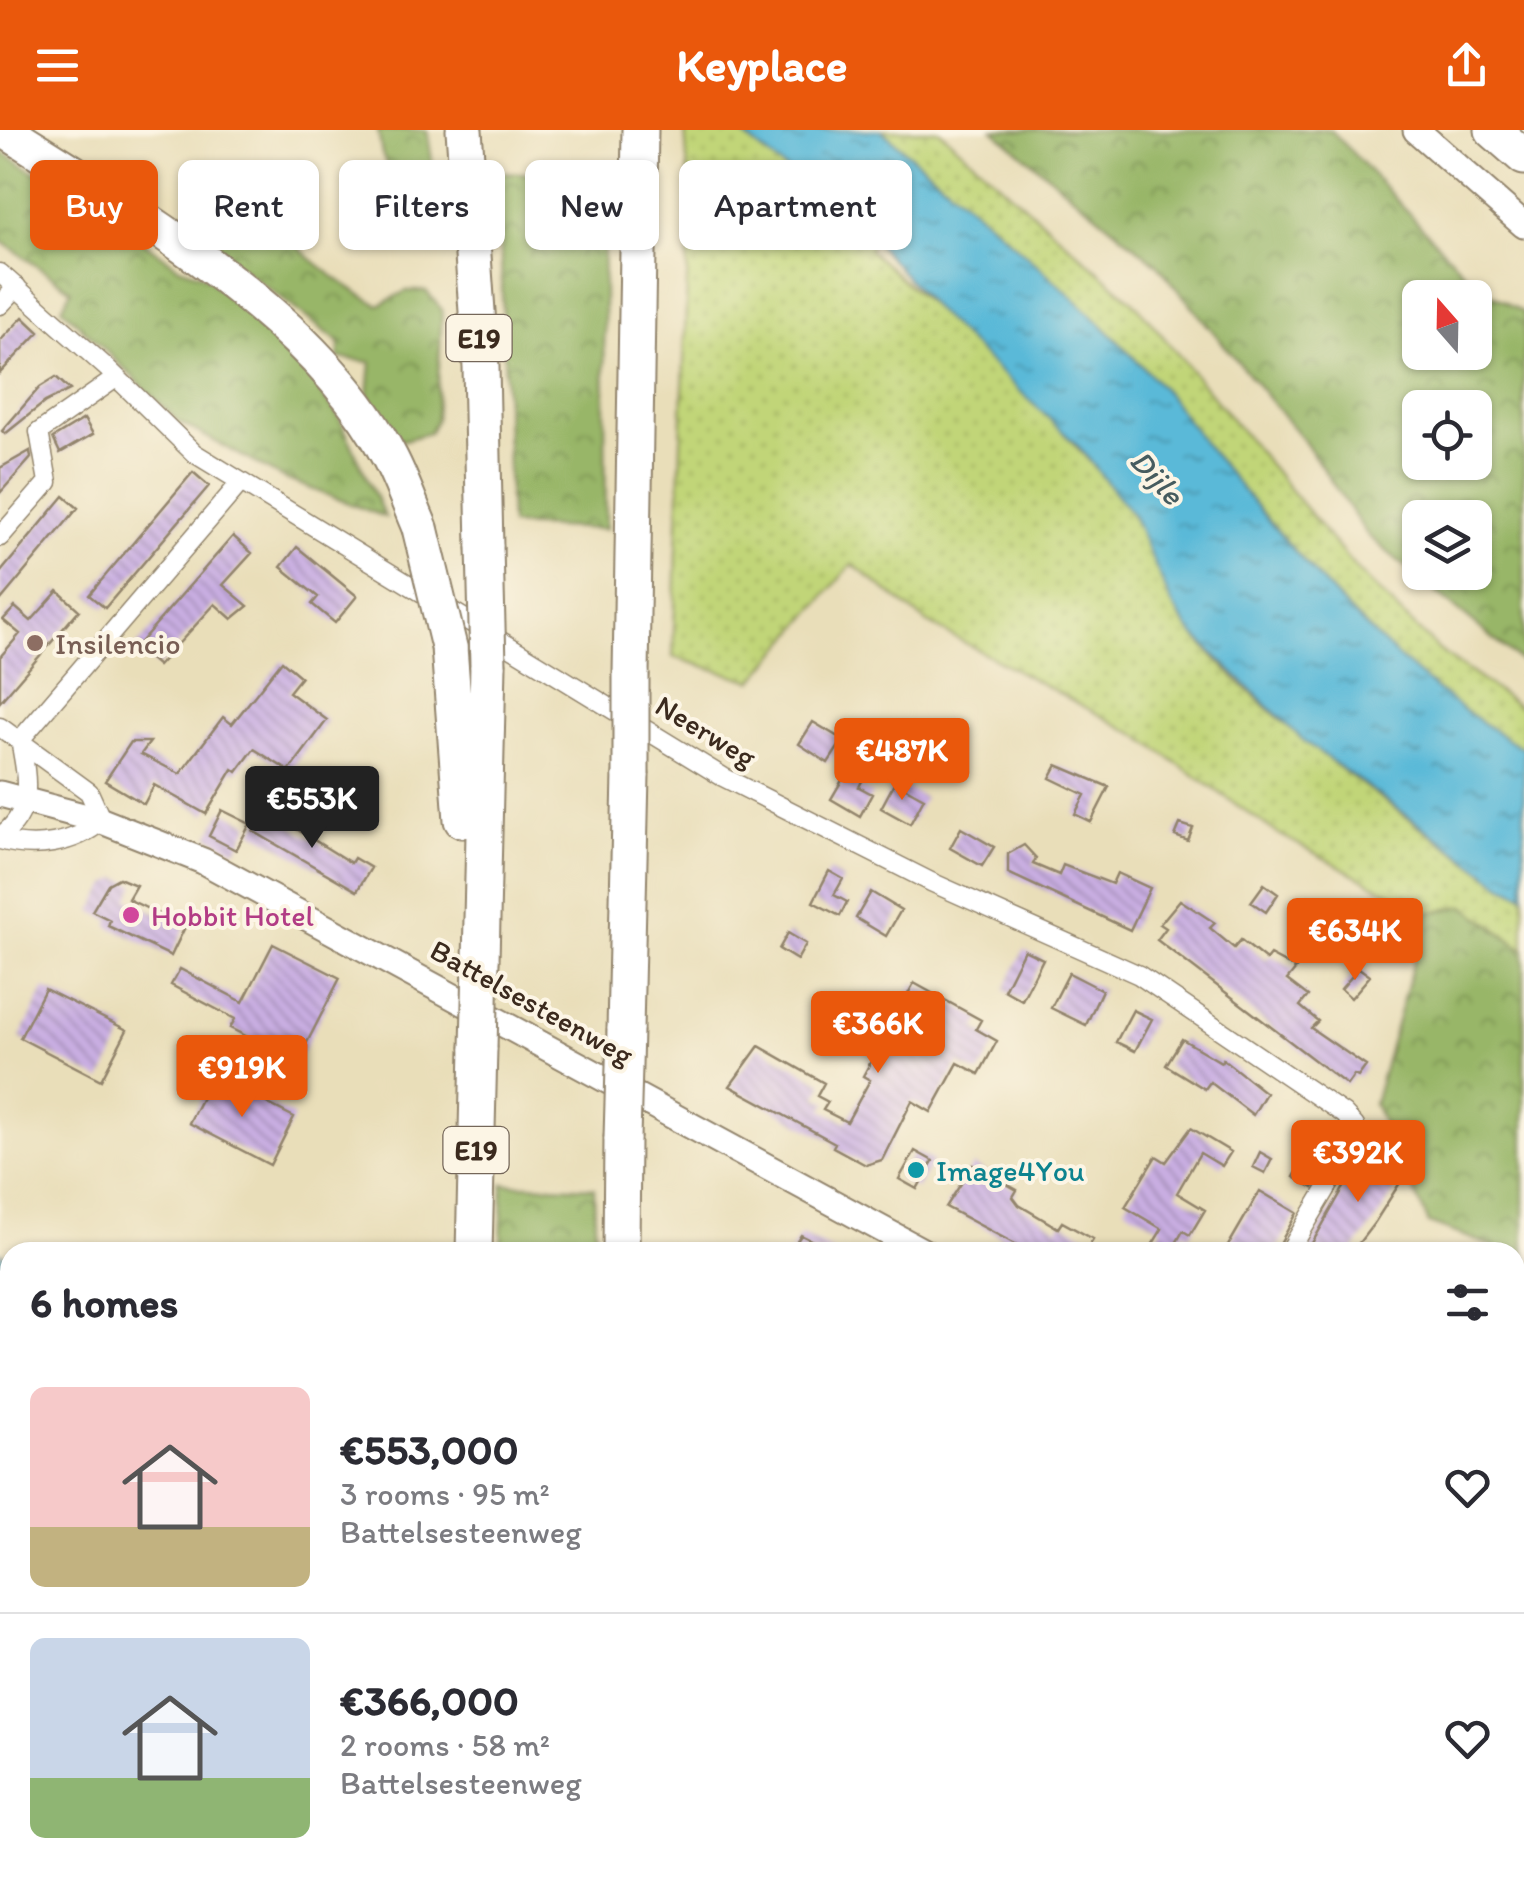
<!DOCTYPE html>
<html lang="en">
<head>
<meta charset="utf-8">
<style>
	:root { --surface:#fff; --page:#f2f2f3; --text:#2b2b33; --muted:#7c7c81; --line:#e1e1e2; --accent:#ea580c }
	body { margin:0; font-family:Itim,sans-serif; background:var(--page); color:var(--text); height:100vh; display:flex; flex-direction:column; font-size:38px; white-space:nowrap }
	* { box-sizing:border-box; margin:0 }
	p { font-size:32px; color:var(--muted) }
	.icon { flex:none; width:55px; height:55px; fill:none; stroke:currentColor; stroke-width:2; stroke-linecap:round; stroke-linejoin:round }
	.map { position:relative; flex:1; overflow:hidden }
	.drawer { position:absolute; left:0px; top:1112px; width:1525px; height:642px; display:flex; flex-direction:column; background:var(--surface); border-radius:30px 30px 0 0; box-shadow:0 2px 8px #0004 }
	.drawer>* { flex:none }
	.guide { position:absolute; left:30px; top:30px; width:1000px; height:90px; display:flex; gap:20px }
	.needle { width:65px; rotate:340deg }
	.controls { position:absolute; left:1402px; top:150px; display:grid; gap:20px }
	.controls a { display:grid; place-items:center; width:90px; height:90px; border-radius:15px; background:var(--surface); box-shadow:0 2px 8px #0004; font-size:50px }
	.price { position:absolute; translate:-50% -85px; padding:0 22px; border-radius:10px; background:var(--accent); color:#fff; font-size:32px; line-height:65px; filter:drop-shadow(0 2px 5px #0008) }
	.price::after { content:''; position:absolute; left:50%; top:60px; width:30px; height:22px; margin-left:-15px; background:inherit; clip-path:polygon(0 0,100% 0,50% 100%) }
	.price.active { background:#222; color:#fff }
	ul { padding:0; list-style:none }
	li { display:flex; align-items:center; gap:30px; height:250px; padding:0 30px }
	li+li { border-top:2px solid var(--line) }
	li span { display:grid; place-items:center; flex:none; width:280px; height:200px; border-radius:15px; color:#555 }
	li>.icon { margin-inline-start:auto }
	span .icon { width:120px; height:120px; fill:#fffc; stroke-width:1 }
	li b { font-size:42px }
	h2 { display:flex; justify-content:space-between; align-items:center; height:120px; padding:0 30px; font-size:42px }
	.tag { padding:0 35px; border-radius:15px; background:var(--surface); box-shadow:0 2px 8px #0004; font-size:35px; line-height:90px }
	.tag.active { background:var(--accent); color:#fff }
	header { display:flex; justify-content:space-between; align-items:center; height:130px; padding:0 30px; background:var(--accent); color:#fff; font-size:45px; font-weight:800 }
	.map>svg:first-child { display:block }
	.grass { fill:url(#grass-dots); stroke:#7e804b; stroke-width:2.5 }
	.forest { fill:url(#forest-crowns); stroke:#6a7043; stroke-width:2.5; fill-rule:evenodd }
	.park { fill:url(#park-crowns); stroke:#7e804b; stroke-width:2.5 }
	.water { fill:url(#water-ripples); stroke:#4a727b; stroke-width:2.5 }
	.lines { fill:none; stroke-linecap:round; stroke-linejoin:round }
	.stream { stroke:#5ab9d8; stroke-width:5 }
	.building { fill:url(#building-back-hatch) }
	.street-casing { stroke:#92846c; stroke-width:21 }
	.secondary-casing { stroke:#92846c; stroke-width:29 }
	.highway-casing { stroke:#92846c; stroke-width:39 }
	.street { stroke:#fff; stroke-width:18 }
	.secondary { stroke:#fff; stroke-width:25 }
	.highway { stroke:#fff; stroke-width:35 }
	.highway-bridge-casing { stroke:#92846c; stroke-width:39; stroke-linecap:butt }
	.highway-bridge { stroke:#fff; stroke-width:35 }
	.education-dot { fill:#8d6e63; stroke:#fcf5e5; stroke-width:4 }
	.hotel-dot { fill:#d1479c; stroke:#fcf5e5; stroke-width:4 }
	.culture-dot { fill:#0f9aa8; stroke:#fcf5e5; stroke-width:4 }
	.labels { text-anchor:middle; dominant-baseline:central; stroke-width:8; stroke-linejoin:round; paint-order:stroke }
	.shield { fill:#fcf5e5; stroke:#75675a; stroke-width:2.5 }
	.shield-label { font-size:28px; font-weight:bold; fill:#3b2a1e }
	.education-label { font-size:30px; fill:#785e54; stroke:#fcf5e5; text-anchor:start }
	.street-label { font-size:30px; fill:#3b2a1e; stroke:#fcf5e5 }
	.hotel-label { font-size:30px; fill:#b23c85; stroke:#fcf5e5; text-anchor:start }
	.culture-label { font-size:30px; fill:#0d838f; stroke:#fcf5e5; text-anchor:start }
	.water-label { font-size:32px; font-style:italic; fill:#465c5f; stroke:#fcf5e5 }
</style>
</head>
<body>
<header><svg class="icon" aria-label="menu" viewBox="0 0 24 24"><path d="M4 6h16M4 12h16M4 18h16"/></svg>Keyplace<svg class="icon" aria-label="share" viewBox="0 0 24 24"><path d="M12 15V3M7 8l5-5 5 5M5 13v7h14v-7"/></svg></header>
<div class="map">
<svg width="1524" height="1754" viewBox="0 0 1524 1754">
	<defs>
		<pattern id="grass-dots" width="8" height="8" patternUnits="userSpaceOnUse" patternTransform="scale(2.5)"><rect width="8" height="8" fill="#c1d578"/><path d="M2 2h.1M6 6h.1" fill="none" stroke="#a7b767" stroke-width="1.8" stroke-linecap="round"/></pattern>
		<pattern id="forest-crowns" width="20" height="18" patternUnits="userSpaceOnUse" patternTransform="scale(2.5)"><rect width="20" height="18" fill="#98b668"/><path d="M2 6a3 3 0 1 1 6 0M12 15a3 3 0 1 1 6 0" fill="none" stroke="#7d9455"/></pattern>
		<pattern id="park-crowns" width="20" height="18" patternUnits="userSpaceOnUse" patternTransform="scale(2.5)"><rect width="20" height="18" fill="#c1d578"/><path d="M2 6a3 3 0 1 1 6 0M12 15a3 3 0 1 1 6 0" fill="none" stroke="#a7b767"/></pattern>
		<pattern id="water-ripples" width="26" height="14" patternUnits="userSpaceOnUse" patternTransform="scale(2.5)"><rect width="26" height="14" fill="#5ab9d8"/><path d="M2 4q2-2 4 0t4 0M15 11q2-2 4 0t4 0" fill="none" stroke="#4c97af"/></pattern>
		<pattern id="building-back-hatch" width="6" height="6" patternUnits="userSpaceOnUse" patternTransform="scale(2.5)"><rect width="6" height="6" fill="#c9aee2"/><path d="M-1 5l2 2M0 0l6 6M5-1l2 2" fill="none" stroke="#a48eb7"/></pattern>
	</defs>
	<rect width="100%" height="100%" fill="#fcf5e5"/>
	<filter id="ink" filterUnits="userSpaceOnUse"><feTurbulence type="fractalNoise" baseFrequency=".01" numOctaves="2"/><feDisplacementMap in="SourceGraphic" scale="20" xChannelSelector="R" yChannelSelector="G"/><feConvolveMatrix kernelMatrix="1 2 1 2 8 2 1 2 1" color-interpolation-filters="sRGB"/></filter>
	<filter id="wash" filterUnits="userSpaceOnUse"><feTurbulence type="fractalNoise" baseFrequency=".0048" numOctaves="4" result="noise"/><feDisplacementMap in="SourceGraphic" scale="40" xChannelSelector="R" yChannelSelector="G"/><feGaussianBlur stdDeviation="2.25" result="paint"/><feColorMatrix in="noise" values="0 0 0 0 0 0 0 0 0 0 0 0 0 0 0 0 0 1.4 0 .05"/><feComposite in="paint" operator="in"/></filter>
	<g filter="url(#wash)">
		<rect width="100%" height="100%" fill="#e9deb9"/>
		<path class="grass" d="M685,0h52l136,109 -4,11c91,82 188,162 261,262 27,36 31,86 62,121 88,100 202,175 311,252l21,10v55l-59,-44 -38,7 -150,-80 -140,-98 -209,-112 -76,-59 -99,117 -80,-24 17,-455z
			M881,0h58l198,175 223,269 80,77 84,59v39c-131,-75 -222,-187 -317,-302 -16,-20 -29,-41 -46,-60 -85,-95 -184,-174 -280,-257z"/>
		<path class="forest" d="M378,0h49l10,62 -32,10 -23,-48z
			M993,0h338l145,155 48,28v351l-156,-128 -64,-95 -147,-177zM1420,168h55v54h-55zM1420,278h55v54h-55zM1420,388h55v54h-55z
			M0,21l111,68 68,48 25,8 35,29 69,72 30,39 47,102 -102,-39 -104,-56 -117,-114 9,-18 -71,-50z
			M498,42l105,5 3,352 -96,-4z
			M246,68c39,18 21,15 44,41 22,24 60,51 89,66l27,-14h20l16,19 -6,110 -7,13 -29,8 -32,-45 3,-34 -33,-4 2,-15 -128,-98 1,-19 16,1 2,-24z
			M1465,776l59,44v308l-95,-35 -55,-119 53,-191z
			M503,1054l91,4 2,64h-95z
			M131,1745h290v9h-293z
			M496,1745h99v9h-99z"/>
		<path class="park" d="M10,1623v122h365v9h-375v-130z"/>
		<path class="water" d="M737,0h144c96,83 195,162 280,257 17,19 30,40 46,60 95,115 185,226 317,302v146l-21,-10 -199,-144 -113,-109 -19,-28 -39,-89 -54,-68 -143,-136 -63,-72z
			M0,1123l10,5v97l-10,-5z
			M1038,1745h183l17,9h-182z"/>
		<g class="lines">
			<path class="stream" d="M0,1734l12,20"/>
		</g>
		<g id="blocks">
			<path class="building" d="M23,187l16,15 -39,41v-32z
				M56,247l14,13 -25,12 -40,32 -3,-3 38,-44z
				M84,289l9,15 -33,19 -7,-15z
				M30,321l1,7 -31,35v-25z
				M193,342l16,14 -104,122 -16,-13z
				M64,366l14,12 -78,93v-28z
				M233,406l19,17 -29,32 25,21 -16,13 -17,-15 -57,62 -22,-19z
				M297,417l60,49 -22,27 -23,-19 6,-7 -37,-30z
				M58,461l21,19 -79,92v-45l20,-23 -17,-14 12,-13 16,14z
				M282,531l19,16 -12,15 38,28 -38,51 -35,-22 -17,23 -4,-3 -27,45 -52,-29 -10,19 -39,-23 26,-39h19l-9,12 39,20 43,-57 9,7z
				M813,592l30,18 -15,23 -29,-19z
				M1057,635l52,22 -18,35 -16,-8 10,-19 -35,-17z
				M848,640l15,9 -4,8 13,7 -12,22 -29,-17z
				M895,652l29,16 -14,26 -29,-16z
				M222,680l28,14 -14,26 -27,-14z
				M266,680l85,53 3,-5 17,10 -14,23 -104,-60z
				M1180,694l13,4 -5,13 -13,-5z
				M961,698l33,19 -12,19 -32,-18z
				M1024,715l12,13 -3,6 26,11 4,-10 49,19 5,-11 33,15 -20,42 -122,-57v-19z
				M829,741l14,8 -9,16 13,7 -7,14 -27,-14z
				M119,748l17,7 -8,14 57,28 -14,29 -63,-30 2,-6 -18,-9 16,-27z
				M1264,754l14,10 -12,18 -15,-10z
				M871,762l30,18 -15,26 -30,-18z
				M1180,770l35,23 -5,5 24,20 7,-8 25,20 4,-5 26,14 -9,11 21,16 -8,10 18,15 -7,7 55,38 -8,11 -4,-2 -7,10 -190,-145 9,-12 -6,-4z
				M788,803l18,11 -9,16 -18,-11z
				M273,814l67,34 -43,84 -67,-34 5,-9 -64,-34 9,-16 63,33z
				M1024,820l19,9 -21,41 -18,-10z
				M1359,838l11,8 -19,22 -10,-9z
				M1069,843l33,17 -16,35 -35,-17z
				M914,853l67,37 -5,9 21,12 -18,33 -21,-11 -27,49 -19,-11 -30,59 -16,5 -33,-18 2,-4 -105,-57 29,-40 65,37 -7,13 11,6 -5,8 24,12 23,-42 -7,-4z
				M45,859l82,41 -26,50 -81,-42z
				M1133,880l19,9 -17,32 -19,-9z
				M1182,909l39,23 2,-3 43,34 -13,22 -43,-33 -5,7 -39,-24z
				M213,946l81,41 -24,48 -81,-42z
				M1191,998l40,24 -9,14 -22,-13 -23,40 28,17 -15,25 -7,-4 -12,21h-23l14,-23 -37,-22 31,-51 10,6z
				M1319,1004l18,11 -24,43 -19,-11z
				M1377,1017l26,31 -28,44 -23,30h-45l36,-63 25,-37z
				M915,1021l18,10 -16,28 -18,-10z
				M1260,1022l12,7 -7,14 -12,-6z
				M973,1035l44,25 -4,7 6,8 39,23 4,-6 31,17 -8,13h-55l-84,-45z
				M1260,1061l37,22 -22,39h-35l-12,-6z
				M801,1105l34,17h-45z"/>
		</g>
	</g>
	<g filter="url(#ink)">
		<use href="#blocks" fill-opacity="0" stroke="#92846c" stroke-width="2.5"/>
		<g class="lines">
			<defs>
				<path id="street" d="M0,143l108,96 86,84 529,324 208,105 208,93 205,139 11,12 -3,20 -63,106
					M0,175l17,-18
					M0,407l48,-55 -9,-50 77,-54
					M0,597l89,65 13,29c-28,23 -67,29 -102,19
					M20,610l221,-258
					M0,706c35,-23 27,-59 20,-96
					M1515,1505l9,-1
					M1515,1670l9,4
					M999,1745l18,9
					M1258,1745l18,9"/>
				<path id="secondary" d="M1416,0l108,95
					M0,664l102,27 101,40 721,391
					M0,1258l10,5
					M1515,1437l9,5
					M737,1745v9"/>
				<path id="highway" d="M5,0c131,83 312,187 385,328 12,23 20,47 30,70
					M464,0l17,237 4,180
					M1493,0l31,27
					M449,517l13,173
					M631,544l9,-544
					M481,831l7,-296
					M625,900l6,-255
					M474,1122l5,-204
					M621,1122l1,-114
					M474,1745v9
					M619,1745v9"/>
			</defs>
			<use href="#street" class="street-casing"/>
			<use href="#secondary" class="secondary-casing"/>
			<use href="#highway" class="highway-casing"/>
			<use href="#street" class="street"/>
			<use href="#secondary" class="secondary"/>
			<use href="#highway" class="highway"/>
			<defs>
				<path id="highway-bridge" d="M420,398l29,119
					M485,417l3,118
					M631,645v-101
					M479,918l2,-87
					M622,1008l3,-108"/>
			</defs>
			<use href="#highway-bridge" class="highway-bridge-casing"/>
			<use href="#highway-bridge" class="highway-bridge"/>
		</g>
	</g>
	<circle class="education-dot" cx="35" cy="513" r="10"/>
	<circle class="hotel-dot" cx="131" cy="785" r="10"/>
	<circle class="culture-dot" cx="916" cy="1040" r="10"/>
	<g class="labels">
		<g class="shield">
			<rect x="446.5" y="185" width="65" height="46" rx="8"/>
			<rect x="443.5" y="997" width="65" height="46" rx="8"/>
		</g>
		<g class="shield-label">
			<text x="479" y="208">E19</text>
			<text x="476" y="1020">E19</text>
		</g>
		<g class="education-label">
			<text x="55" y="513">Insilencio</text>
		</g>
		<g class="street-label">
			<text transform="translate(706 601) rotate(31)">Neerweg</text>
			<text transform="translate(532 872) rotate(29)">Battelsesteenweg</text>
		</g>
		<g class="hotel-label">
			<text x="151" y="785">Hobbit Hotel</text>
		</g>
		<g class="culture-label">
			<text x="936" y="1040">Image4You</text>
		</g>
		<g class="water-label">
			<text transform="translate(1157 347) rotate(47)">Dijle</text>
		</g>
	</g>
</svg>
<div class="controls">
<a><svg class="needle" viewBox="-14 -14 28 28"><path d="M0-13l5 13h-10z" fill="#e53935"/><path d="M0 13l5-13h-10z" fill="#7c7c81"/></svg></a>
<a><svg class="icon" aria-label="locate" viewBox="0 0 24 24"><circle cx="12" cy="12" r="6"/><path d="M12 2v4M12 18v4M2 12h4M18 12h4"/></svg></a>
<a><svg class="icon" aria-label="layers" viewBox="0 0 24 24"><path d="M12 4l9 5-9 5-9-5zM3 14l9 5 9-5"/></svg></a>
</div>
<b class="price" style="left:902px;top:673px">€487K</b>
<b class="price active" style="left:312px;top:721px">€553K</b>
<b class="price" style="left:1355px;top:853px">€634K</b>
<b class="price" style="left:878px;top:946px">€366K</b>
<b class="price" style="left:242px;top:990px">€919K</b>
<b class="price" style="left:1358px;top:1075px">€392K</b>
<div class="guide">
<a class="tag active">Buy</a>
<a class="tag">Rent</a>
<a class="tag">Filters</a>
<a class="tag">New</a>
<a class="tag">Apartment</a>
</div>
<section class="drawer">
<h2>6 homes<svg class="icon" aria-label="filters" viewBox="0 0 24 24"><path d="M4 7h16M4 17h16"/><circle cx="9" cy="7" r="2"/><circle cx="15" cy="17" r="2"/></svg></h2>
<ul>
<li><span style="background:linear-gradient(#f6c9c9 70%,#c2b280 0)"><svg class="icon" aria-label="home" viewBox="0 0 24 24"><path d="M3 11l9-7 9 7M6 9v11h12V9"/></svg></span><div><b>€553,000</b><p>3 rooms · 95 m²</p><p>Battelsesteenweg</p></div><svg class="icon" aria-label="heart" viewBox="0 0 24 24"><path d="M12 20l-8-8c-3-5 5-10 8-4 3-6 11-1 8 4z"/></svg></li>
<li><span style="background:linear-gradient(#c9d6e8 70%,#8fb573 0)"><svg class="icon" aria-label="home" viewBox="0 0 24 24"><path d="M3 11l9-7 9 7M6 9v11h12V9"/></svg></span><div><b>€366,000</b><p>2 rooms · 58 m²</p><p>Battelsesteenweg</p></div><svg class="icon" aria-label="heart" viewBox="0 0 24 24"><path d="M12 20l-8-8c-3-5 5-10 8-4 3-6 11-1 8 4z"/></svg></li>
</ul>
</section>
</div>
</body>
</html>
